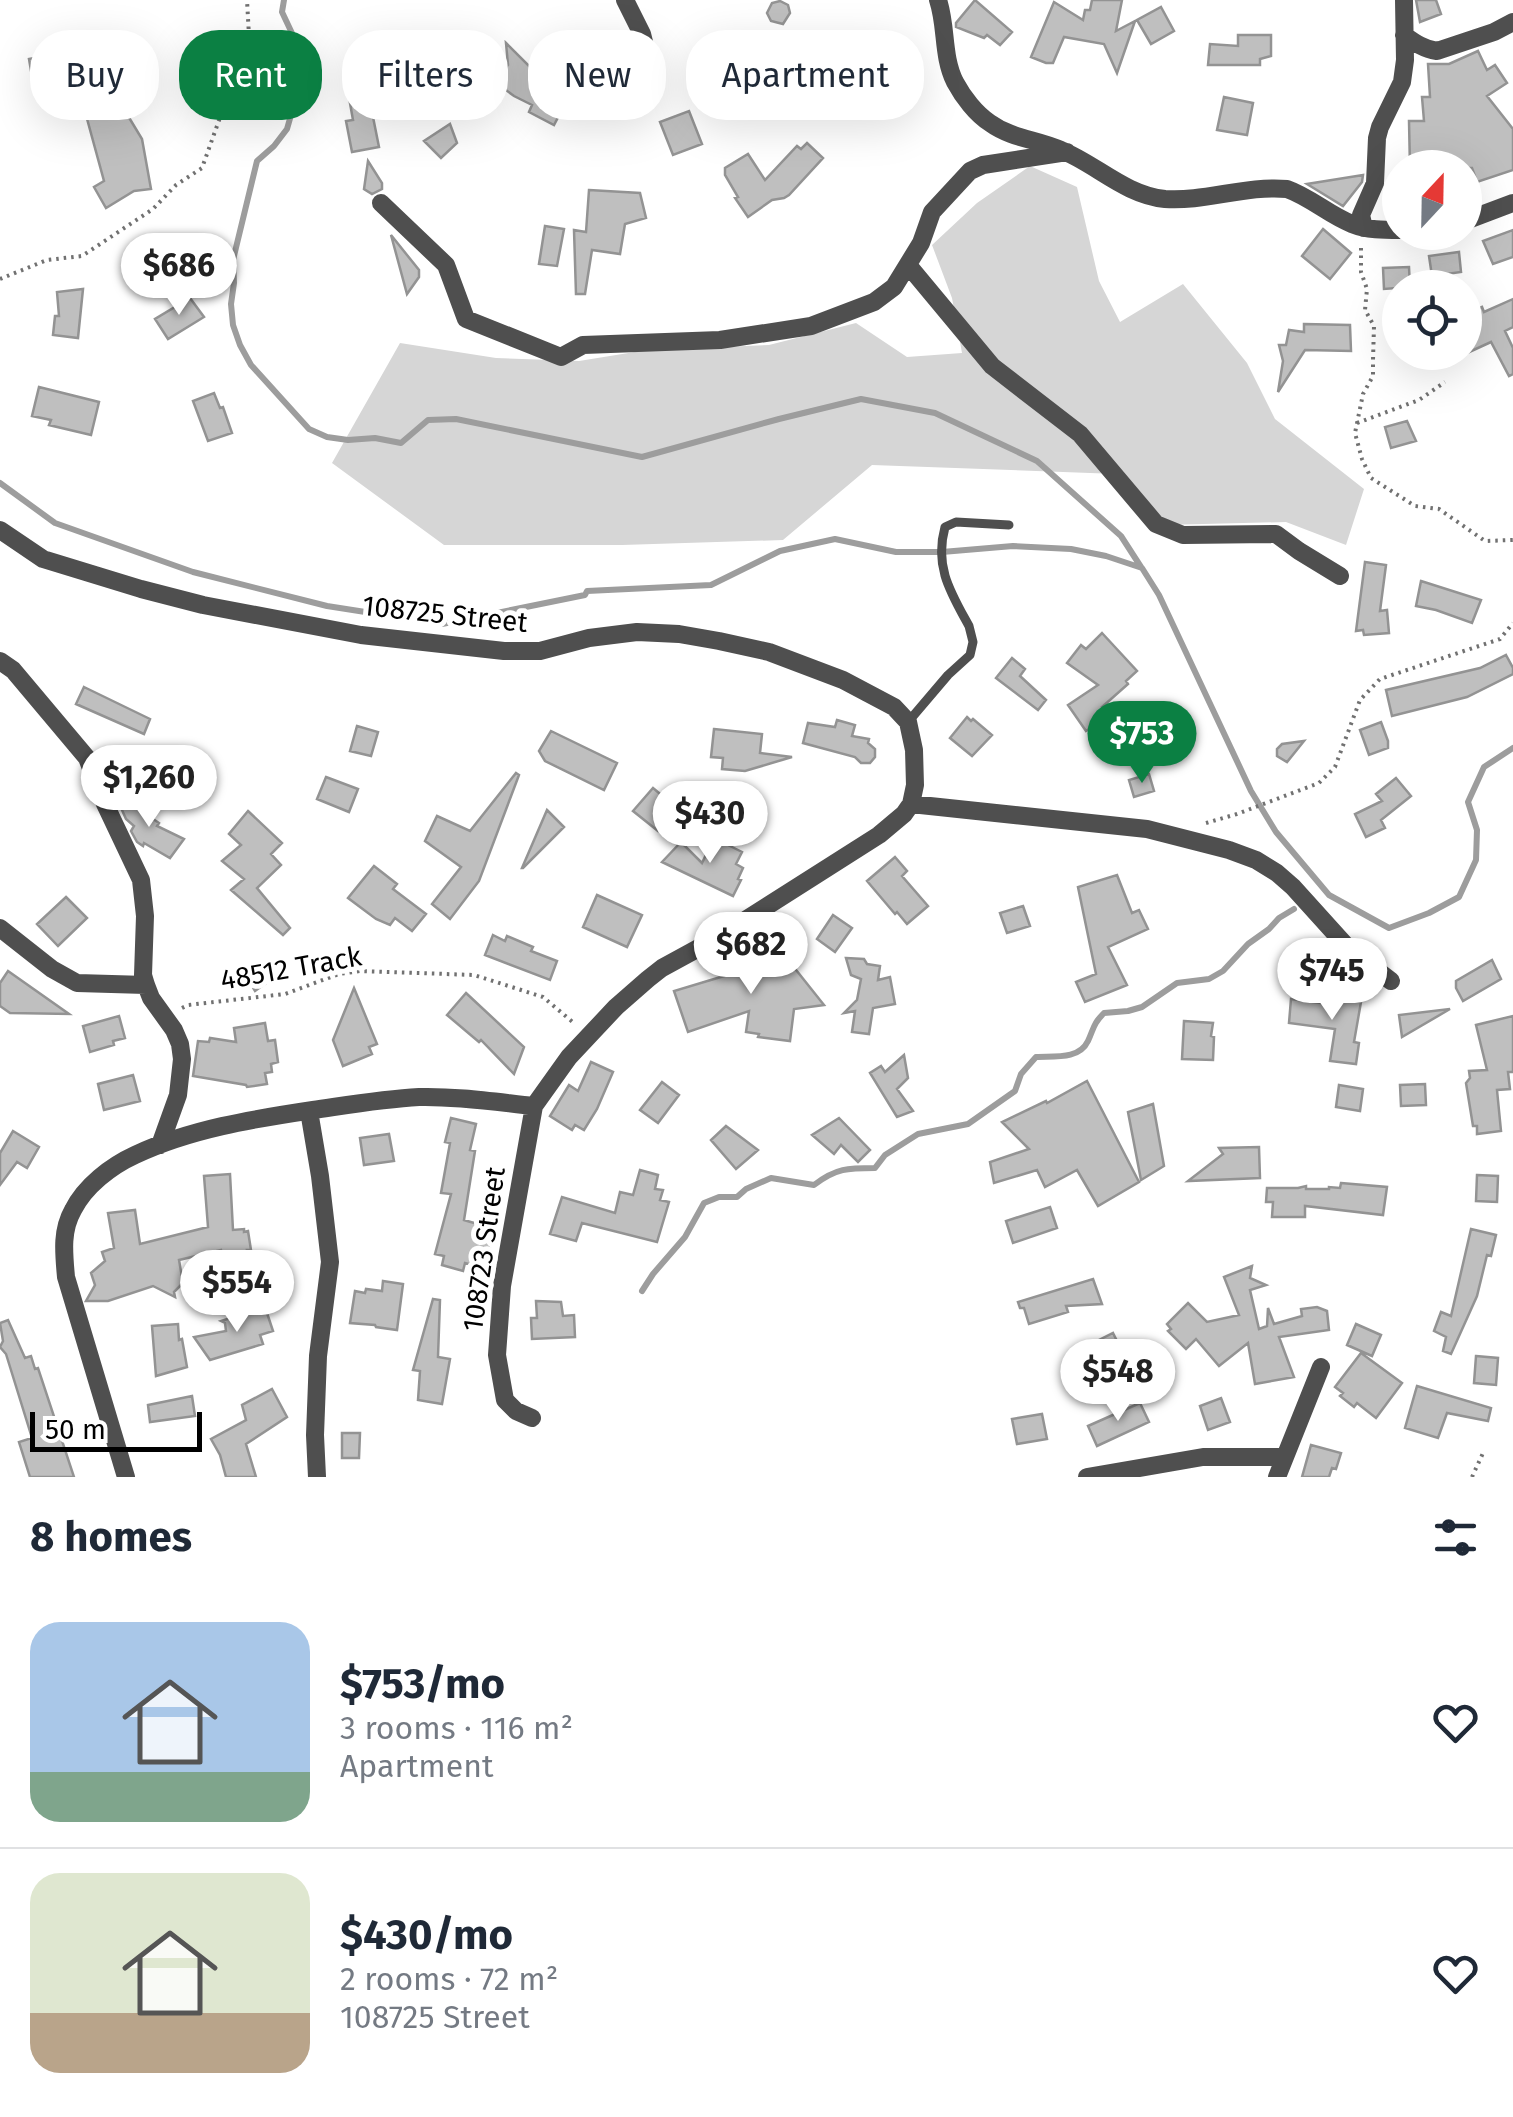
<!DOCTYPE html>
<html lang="en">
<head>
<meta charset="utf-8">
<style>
	:root { --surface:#fff; --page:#f2f2f3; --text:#1f2937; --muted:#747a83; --line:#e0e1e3; --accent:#0b8043 }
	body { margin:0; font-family:"Fira Sans",sans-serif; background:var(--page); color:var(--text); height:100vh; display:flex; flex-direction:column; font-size:38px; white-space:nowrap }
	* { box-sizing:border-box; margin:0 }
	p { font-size:32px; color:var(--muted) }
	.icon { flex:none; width:55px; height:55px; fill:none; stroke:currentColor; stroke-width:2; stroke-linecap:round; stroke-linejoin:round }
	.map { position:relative; height:1477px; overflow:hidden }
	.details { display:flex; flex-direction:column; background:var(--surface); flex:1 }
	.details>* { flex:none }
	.hud { position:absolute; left:30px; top:30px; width:1000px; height:90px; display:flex; gap:20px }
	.needle { width:65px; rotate:22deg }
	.tools { position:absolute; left:1382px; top:150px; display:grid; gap:20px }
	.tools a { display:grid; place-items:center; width:100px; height:100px; border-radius:50%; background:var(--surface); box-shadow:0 10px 40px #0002; font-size:50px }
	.scale { position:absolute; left:30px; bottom:25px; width:172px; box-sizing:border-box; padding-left:10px; border:5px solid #000; border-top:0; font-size:28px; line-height:35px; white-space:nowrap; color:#000; -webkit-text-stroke:8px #fff; paint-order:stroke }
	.price { position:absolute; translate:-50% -85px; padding:0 22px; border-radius:35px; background:#fff; color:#222; font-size:32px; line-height:65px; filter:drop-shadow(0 2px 5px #0008) }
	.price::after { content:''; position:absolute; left:50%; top:60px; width:30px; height:22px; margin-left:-15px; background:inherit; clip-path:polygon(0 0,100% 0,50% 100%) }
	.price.on { background:var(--accent); color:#fff }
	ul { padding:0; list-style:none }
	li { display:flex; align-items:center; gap:30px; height:250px; padding:0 30px }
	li+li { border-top:2px solid var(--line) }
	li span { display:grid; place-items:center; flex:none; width:280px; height:200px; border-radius:30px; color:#555 }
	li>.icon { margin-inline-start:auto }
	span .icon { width:120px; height:120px; fill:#fffc; stroke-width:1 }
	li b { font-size:42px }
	h2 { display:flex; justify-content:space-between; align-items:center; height:120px; padding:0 30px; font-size:42px }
	.chip { padding:0 35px; border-radius:40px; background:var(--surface); box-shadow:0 10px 40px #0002; font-size:35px; line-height:90px }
	.chip.on { background:var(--accent); color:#fff }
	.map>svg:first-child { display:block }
	.green { fill:#d6d6d6 }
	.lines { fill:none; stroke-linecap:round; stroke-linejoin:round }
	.stream { stroke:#9d9d9d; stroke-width:6 }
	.building { fill:#bfbfbf; stroke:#939393; stroke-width:2.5 }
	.path { stroke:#717171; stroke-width:4; stroke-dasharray:2.5 5; stroke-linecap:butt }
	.service { stroke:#4f4f4f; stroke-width:9 }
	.minor { stroke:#4f4f4f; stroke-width:18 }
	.labels { text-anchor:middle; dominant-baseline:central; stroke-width:10; stroke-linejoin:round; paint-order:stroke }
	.street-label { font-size:28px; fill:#000; stroke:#fff }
</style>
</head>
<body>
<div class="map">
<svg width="1513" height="1477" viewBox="0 0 1513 1477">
	<rect width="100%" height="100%" fill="#fff"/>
	<path class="green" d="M1030,166l47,21 22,94 21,41 63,-38 64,79 28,56 89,70 -18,56 -60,-23 -122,3 -47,-51 -245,-9 -89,75 -161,5h-178l-112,-82 68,-120 96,15 83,3 68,-11 122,-5 87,-22 51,34 55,-4 -10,-55 -20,-53 45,-42z"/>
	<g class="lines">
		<path class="stream" d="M284,0l-2,12 16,34 3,34 -14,49 -13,17 -17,15 -24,99 1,23 -3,21 2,21 7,20 11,20 58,64 18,8 21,3 27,-2 26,5 27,-23 28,-1 186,38 137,-38 82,-20 74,14 102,48 84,75 20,31
			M0,483l55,40 138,49 134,34 115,18 143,-29 2,-4 124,-6 69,-34 55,-12 61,13h46l71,-6 58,3 35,7 36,12 17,27 92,196 25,41 53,63 60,33 40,-15 30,-16 17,-37 1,-30 -9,-28 16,-35 29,-19
			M642,1291l11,-17 32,-37 19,-34 15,-6h18l9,-8 25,-11 43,7c22,-17 34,-17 61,-17l10,-13 33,-21 50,-10 47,-33 6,-17 15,-17c18,-1 43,3 52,-16 6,-13 5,-17 16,-28l24,-2 14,-4 35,-24 32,-4 14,-8 25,-27 21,-15 10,-11 15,-9"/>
	</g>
	<path class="building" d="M975,0l37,32 -12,13 -13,-10 -3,3 -28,-11v-4z
		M1092,0h30l-6,31 19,-10 -18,52 -13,-29 -40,-7 -11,26h-7l-15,-6 23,-55 29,18 2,-10h5z
		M1416,0h20l5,14 -21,8z
		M780,1l8,4 2,8 -7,11 -12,-3 -4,-8 5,-10z
		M1161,7l13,24 -23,13 -14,-24z
		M1238,35h33v21l-11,3v6h-52l2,-21 28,2z
		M506,43l53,53 8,4 -13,25 -25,-13 3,-7 -18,-9 -19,-14 13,-17z
		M1478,51l9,19 8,-5 12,18 -20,13 26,33v41l-36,12 -5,-14h-19l-2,-7 -3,1v6h-38l-1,-47h15l-2,-24h8l-2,-33h21z
		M56,54l5,29 -27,5 -5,-29z
		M809,57l57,12 -9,48 -24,-5 6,-29 -32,-7z
		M138,60l13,12 -15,17 -13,-12z
		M212,83l7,15 -1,9 -5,6 -13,1 -7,-7 1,-13z
		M377,87l5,29 -9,1 6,30 -27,5 -6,-31 7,-1 -5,-28z
		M116,96l26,43 9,50 -17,2 -28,17 -12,-21 10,-6 -18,-66z
		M1224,97l29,6 -6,32 -30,-5z
		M689,111l13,33 -29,11 -13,-33z
		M450,124l7,19 -16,15 -17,-17z
		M807,143l16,15 -34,37 -5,3 -12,2 -24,17 -13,-19 3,-1 -13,-22v-7l23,-14 17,26 32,-34 4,3z
		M368,161l14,22v6l-10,5 -8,-5z
		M1363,175l-1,7 -19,24 -36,-22z
		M589,190l51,3 6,25 -21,6 -5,30 -28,-4 -7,44h-9l-2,-64 12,2z
		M545,226l19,3 -7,37 -18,-2z
		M1323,229l28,24 -21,26 -28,-23z
		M1513,230v27l-20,7 -10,-23z
		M391,235l28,35v7l-12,17z
		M1459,252l2,20 -29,4 -3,-20z
		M1409,267l1,20 -26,2 -1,-21z
		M83,289l-5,49 -25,-3 2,-19h4l-2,-24z
		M190,298l14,19 -36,22 -13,-20z
		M1513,299v28l-8,4 8,17v26l-4,2 -18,-34 -26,12v-40l17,-7 2,5z
		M1304,324l46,1 1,26 -46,-1 -27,42 5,-31 -4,-16h7l3,-15 15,2z
		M39,387l60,15 -8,33 -42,-10 2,-5 -19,-4z
		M214,393l6,15 3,-1 9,26 -24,8 -15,-40z
		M1407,421l9,20 -25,7 -6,-21z
		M1365,562l21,3 -6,46 7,-1 2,23 -25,2 -1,-5 -7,1z
		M1421,581l60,19 -9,23 -36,-13 -20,-4z
		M1102,633l35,38 -11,10 2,3 -26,23 6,9 -22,15 -18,-26 30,-20 -31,-22 14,-18 5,4z
		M1506,655l7,13v6l-46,23 -75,19 -6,-26 94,-22z
		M1012,658l13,11 -5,7 26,24 -8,10 -42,-32z
		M84,687l66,32 -6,15 -68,-30z
		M967,717l4,4 2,-2 19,16 -20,21 -22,-18z
		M837,720l18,5 -3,11 17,3 -1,4 7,6v8l-5,6h-9l-6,-6 -52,-14 5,-20 27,4z
		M1381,722l7,19v7l-19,7 -9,-25z
		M357,726l21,6 -7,24 -21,-5z
		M714,729l48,5 -2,19 32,4 -47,14 -23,-2 1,-11 -12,-1z
		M551,731l66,32 -13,27 -59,-29 -6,-10z
		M1304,741l-17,21 -10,-6v-7l5,-5z
		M173,764l18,9 -8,22 -20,-12z
		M516,773l3,2 -40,106 -29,38 -18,-15 29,-37 -36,-26 12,-25 33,15z
		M1149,774l5,17 -20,6 -5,-17z
		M326,777l32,12 -9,23 -32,-13z
		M1396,778l15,18 -30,24 4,8 -19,9 -11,-23 27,-13 -6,-7z
		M653,788l24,20 -19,23 -25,-20z
		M114,792l45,31 -2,3 27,13 -14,19 -26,-15 -1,3 -6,-4 -6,-11 3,-5 -8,-7z
		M547,810l17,17 -41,41h-1z
		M248,811l34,32 -11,11 10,11 -24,23 33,40 -7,7 -52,-45 13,-11 -22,-18 19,-16 -12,-11z
		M714,838l28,14 -6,12 7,4 -5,11 3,1 -8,16 -71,-34 19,-20 21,21z
		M895,857l12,14 -5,5 26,30 -21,18 -10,-12 -2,2 -28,-33z
		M374,866l23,18 -4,5 33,25 -14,17 -17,-13 -5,7 -14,-6 -28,-21z
		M1117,875l15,38 7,-3 9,19 -40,18 19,38 -42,17 -9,-20 20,-8 -18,-87z
		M597,895l45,20 -15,32 -44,-20z
		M66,897l21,21 -29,28 -21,-22z
		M1023,906l7,20 -23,7 -7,-20z
		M833,915l19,13 -17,24 -18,-13z
		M493,935l12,6 2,-5 26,11 -2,4 26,10 -7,19 -65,-25z
		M773,941l51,64 -30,4 -4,32 -32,-4 1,-3 -13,-2 3,-21 -61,21 -14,-41 50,-15 20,-10z
		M846,958l18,1 3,5 13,2 -2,14 12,-3 5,27 -22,4 -4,26 -17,-2 3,-21 -11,2 13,-13 4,-21 -10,-4z
		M1492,960l9,19 -38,22 -7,-13v-7z
		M263,965l9,14 -17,12 -9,-15z
		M8,971l61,43 -59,-1 -10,-7v-23z
		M354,988l23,56 -8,3 3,7 -29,12 -10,-26z
		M466,993l58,54 -10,27 -33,-34 -2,2 -32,-27z
		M1324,995l37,7 -7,40 5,1 -3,21 -26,-3 5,-32 -46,-6 2,-24 31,4z
		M1450,1009l-48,28 -3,-22z
		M119,1016l6,22 -12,3 1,4 -24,7 -7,-26z
		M1513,1016v56h-5l2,17 -13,1 4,41 -24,3v-8h-4l-7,-43 4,-5 -1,-7 18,-1 -11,-45z
		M1184,1021l29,2 -2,13 3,1 -1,23 -31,-1z
		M265,1023l3,18 7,-1 3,22 -7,2 1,8 -7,1 2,11 -20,3 -1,-2 -53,-9 5,-35 11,1 1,-4 26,4 -2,-14z
		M904,1055l4,23 -11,11 16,22 -16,6 -27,-44 11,-7 4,6z
		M591,1062l22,10 -16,37 -13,21 -9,-5 -3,5 -22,-14 19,-31 9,6z
		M133,1075l7,26 -36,9 -6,-26z
		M1087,1081l52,101 -41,24 -21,-36 -32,17 -8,-17 -43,13 -4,-21 39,-13 -27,-27 44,-21 1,2z
		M662,1082l17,13 -21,28 -18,-13z
		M1425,1084l1,21 -25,1 -1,-21z
		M1339,1085l24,4 -3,22 -24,-4z
		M1153,1104l11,62 -23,14 -13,-68z
		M451,1118l25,6 -6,26 5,1 -11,69 31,9 -11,39 -19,-5 -2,8 -21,-6 2,-9 -9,-2 16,-60 -10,-1 9,-50 -5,-1z
		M839,1118l31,32 -12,12 -17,-17 -7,9 -22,-19z
		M726,1126l32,24 -22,19 -25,-29z
		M13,1131l26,16 -12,21 -10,-6 -17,23v-32z
		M389,1134l5,27 -30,4 -4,-27z
		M1259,1147l1,31 -72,3 35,-27 -4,-6z
		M640,1170l18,5 -3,14 8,1 -3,10 9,2 -12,40 -75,-19 -6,18 -26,-7 12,-37 53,16 5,-21 13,3z
		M230,1174l3,56 11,-1v3l4,-1 3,19h-4l3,17 -17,3 -1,-3 -8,1 -3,-18 -42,10 4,23 -9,9 1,5 -22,-11 -45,15h-22l9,-16 -4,-12 14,-12 -3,-9 12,-4 -6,-35 27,-3 5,34 68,-17 -4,-51z
		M1477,1175l21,1 -1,26 -21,-1z
		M1341,1183l46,4 -4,28 -78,-9v11h-33l1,-15h-7l1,-14h31l8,-2v3h23v-2l11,1z
		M1050,1207l7,21 -44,15 -7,-22z
		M1471,1229l25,6 -5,21 -4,-1 -10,41 -26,58 -8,-3 3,-14 -12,-6 7,-19 10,4z
		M1252,1266l-2,12 16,7 -16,5 9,39 8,-3 1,-18 6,16 28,-8 -1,-7 16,-2 10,4 2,19 -50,7 15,40 -39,7 -7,-41 -29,23 -23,-27 -10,10 -18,-18 3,-2 -4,-5 21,-21 19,19 32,-7 -15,-38z
		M1093,1279l9,25 -36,2 2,6 -39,12 -5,-16h-4l-2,-6z
		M383,1281l20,3 -6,46 -21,-3 -1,-2 -25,-2 5,-32 10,2 1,-4 16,2z
		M433,1299l7,1 -2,57 12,2 -8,45 -24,-4 2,-29 -7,-1z
		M536,1301l25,1 2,14 11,-1 1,22 -43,2 -1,-21h6z
		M265,1307l8,24 -13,4 3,9 -53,16 -16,-23 32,-6 -1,-8 -4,-2z
		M8,1320l17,38 6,-2 4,13 3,-1 36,109h-44l-11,-35 13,-4 -26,-84 -6,-7 3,-6 -3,-18z
		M178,1324l1,16 3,-1 5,28 -31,9 -4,-50z
		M1356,1324l25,11 -9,21 -25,-11z
		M1113,1333l12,24 -28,14 -12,-24z
		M1361,1353l41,30 -26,35 -19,-15 -3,4 -14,-11 3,-3 -8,-6z
		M1476,1356l22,2 -2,27 -22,-2z
		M1417,1386l74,22 -3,13 -41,-8 -9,25 -33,-10z
		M272,1389l15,28 -41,27 10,33h-30l-6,-22 -9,-16 35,-19 -4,-15z
		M192,1396l3,20 -45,6 -2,-17z
		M1221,1398l9,24 -22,8 -8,-24z
		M1140,1403l9,19 -52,24 -9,-20z
		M1042,1414l5,25 -30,5 -5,-25z
		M342,1433h18l-1,25h-17z
		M1311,1445l30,8 -5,16 -4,-1 -3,9h-27z"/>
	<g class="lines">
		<path class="path" d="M1361,248v24l6,17 -2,21 9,16 -1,34v16l-10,18 -8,39 7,26 9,19 44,28 24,3 46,32 28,-1
			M0,279l47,-19 35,-4 71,-47 23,-24 26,-17 47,-132 -2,-36
			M1357,423l62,-23 26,-18
			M1206,823l31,-9 82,-31 16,-16 25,-67 20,-21 120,-40 13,-16
			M182,1008l6,-3 97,-11 54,-20 21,-3 114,4 69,22 32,27
			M1472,1477l11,-24"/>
		<path class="service" d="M908,722l40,-47 22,-20 3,-13 -4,-16c-18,-33 -35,-59 -24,-99l11,-5 53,3"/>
		<path class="minor" d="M625,0l17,34 7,28
			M938,0c9,27 4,56 17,82 8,15 21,32 35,41 22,16 47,16 71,27 35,14 64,45 104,49 39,3 82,-14 122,-10 23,8 42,26 65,35 15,6 32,6 48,6
			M1404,35c11,8 20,14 33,16l57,-19 19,-10
			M381,203l65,62 20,54 95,38 22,-12 137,-5 91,-14 63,-24 20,-15 27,-44 11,-31 38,-41 13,-6 84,-13
			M1465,221l48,-18
			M1364,228l-3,-13 14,-32 2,-45 3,-11 22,-45 3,-22 -1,-60
			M908,265l84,101 88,68 76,90 27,11 93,-1 23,17 41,25
			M0,530l43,29 98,30 62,16 158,30 143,16h36l49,-13 48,-6 42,2 40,7 50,11 74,28 51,27 14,15 6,28 1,35 -4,19 -7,10 -25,21 -162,103 -55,30 -14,11 -32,28 -47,50 -35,49 -32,180 -5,69 8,45 11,11 16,7
			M0,661l13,9 74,88 18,46 36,76 4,36 -2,59 3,10 5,13 23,32 6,14 2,15 -4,36 -18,50
			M911,804l236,25 82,21 27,10 21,13 16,14 56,62 42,32
			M0,928l52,41 25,14 69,2
			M309,1111l11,65 10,86 -12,94 -3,79 2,42
			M126,1477l-60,-200c-2,-23 -5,-46 7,-67 12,-24 38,-44 62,-55 55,-26 118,-36 178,-45 35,-5 70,-11 106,-13 38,-1 77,5 115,9
			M1087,1477l116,-20h81
			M1277,1477l44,-110"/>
	</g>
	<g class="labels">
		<g class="street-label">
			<text transform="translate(445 614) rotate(6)">108725 Street</text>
			<text transform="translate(291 968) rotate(-10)">48512 Track</text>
			<text transform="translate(484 1249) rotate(-82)">108723 Street</text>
		</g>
	</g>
</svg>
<div class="tools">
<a><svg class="needle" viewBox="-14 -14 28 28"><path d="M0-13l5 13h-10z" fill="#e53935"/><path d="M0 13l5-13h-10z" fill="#747a83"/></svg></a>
<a><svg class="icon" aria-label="locate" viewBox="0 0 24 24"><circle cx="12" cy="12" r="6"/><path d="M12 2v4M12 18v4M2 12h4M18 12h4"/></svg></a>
</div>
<div class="scale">50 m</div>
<b class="price" style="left:179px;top:318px">$686</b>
<b class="price on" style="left:1142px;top:786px">$753</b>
<b class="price" style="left:149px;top:830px">$1,260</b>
<b class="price" style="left:710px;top:866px">$430</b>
<b class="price" style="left:751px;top:997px">$682</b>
<b class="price" style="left:1332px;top:1023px">$745</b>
<b class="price" style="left:237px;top:1335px">$554</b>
<b class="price" style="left:1118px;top:1424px">$548</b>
<div class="hud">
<a class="chip">Buy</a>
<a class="chip on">Rent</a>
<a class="chip">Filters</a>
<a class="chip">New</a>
<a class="chip">Apartment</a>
</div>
</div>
<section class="details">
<h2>8 homes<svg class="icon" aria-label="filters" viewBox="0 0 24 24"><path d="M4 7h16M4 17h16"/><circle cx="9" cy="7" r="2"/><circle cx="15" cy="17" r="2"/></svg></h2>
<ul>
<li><span style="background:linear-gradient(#a9c7e8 75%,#7fa58c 0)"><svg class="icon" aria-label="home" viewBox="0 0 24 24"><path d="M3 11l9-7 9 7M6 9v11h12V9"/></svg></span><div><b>$753/mo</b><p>3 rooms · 116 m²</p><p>Apartment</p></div><svg class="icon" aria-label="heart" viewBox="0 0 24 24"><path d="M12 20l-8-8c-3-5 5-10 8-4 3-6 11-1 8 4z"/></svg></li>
<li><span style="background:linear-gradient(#dfe7d0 70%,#b9a48a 0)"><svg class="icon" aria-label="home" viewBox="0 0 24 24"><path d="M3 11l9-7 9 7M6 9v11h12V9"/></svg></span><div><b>$430/mo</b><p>2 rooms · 72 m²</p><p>108725 Street</p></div><svg class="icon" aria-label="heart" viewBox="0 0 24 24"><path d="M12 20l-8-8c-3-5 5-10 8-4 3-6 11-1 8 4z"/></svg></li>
</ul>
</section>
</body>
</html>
